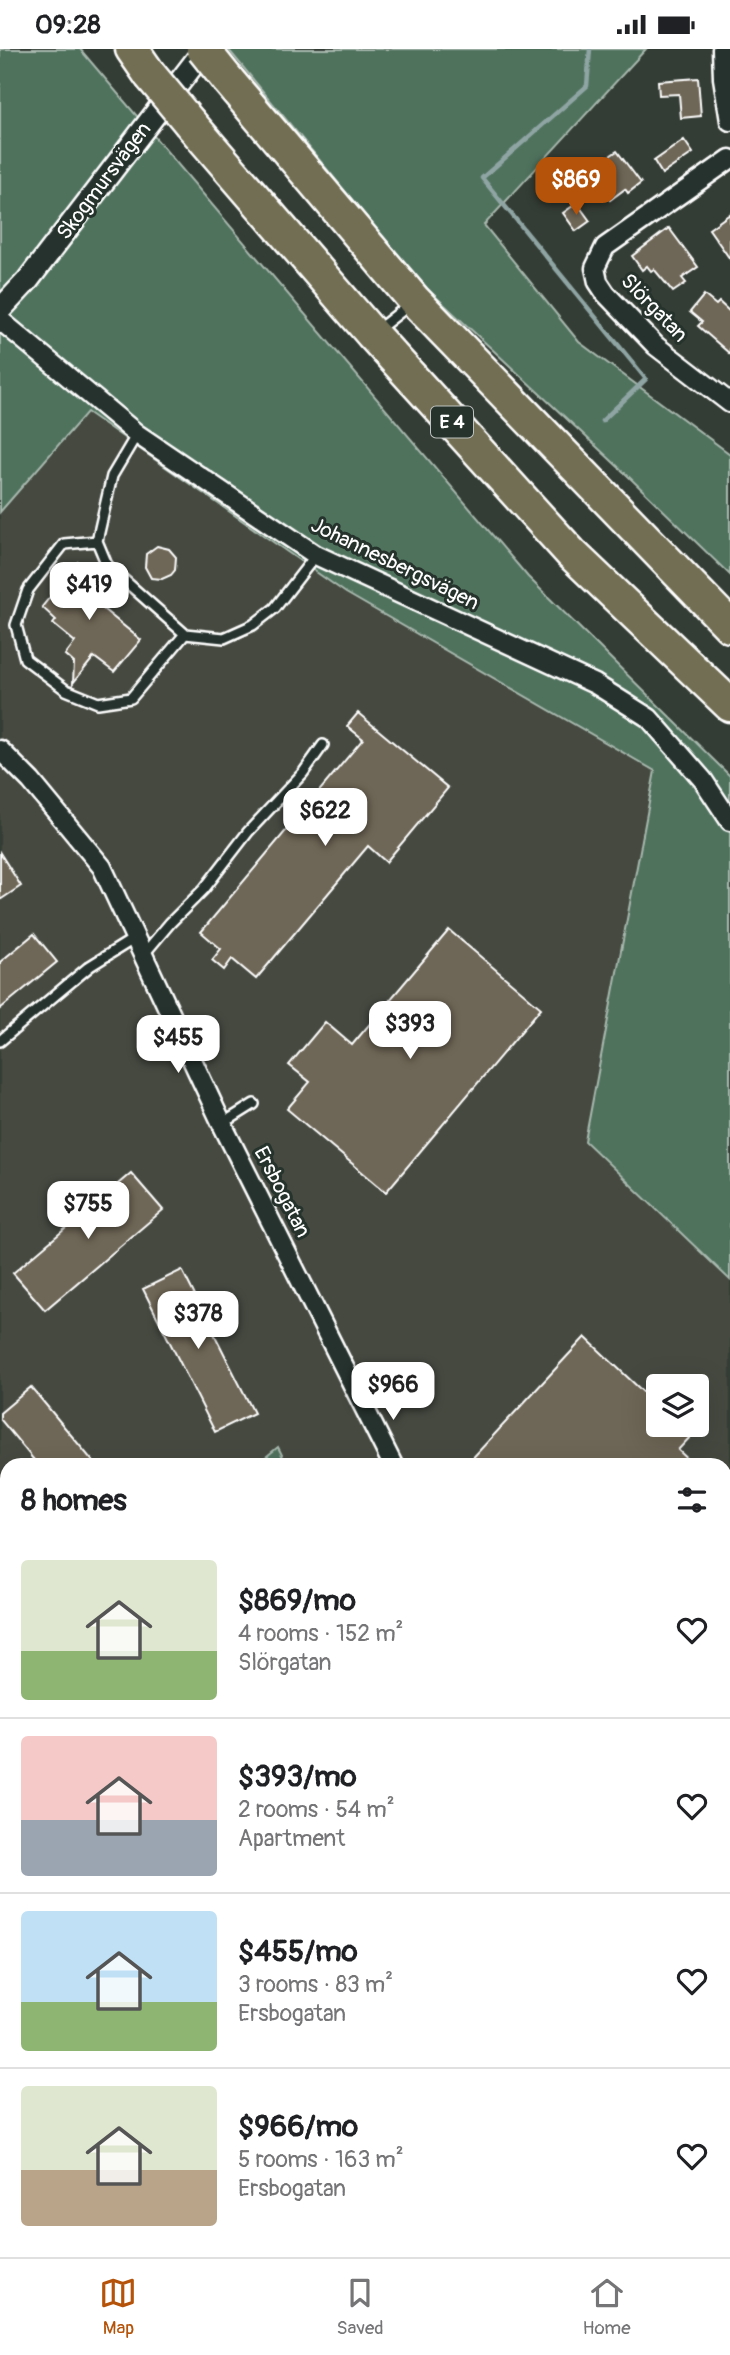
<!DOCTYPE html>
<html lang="en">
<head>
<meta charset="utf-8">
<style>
	:root { --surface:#fff; --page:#f6f6f6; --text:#202124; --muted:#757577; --line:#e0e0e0; --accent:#b45309 }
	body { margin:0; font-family:Pangolin,sans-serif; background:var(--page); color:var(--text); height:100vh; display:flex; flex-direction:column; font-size:26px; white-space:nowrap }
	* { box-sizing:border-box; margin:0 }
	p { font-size:23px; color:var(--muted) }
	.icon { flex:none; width:38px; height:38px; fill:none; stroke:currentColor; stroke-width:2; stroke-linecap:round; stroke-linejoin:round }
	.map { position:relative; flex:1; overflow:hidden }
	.details { position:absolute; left:0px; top:1409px; width:732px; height:800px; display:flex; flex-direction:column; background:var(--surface); border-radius:21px 21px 0 0; box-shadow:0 7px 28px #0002 }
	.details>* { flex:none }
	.controls { position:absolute; left:646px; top:1325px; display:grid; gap:14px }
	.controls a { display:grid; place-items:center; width:63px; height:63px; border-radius:7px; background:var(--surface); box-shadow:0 7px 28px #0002; font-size:35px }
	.price { position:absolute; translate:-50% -60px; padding:0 16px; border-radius:14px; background:#fff; color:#222; font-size:23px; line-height:46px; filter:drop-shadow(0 2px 4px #0008) }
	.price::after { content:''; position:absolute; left:50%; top:42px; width:21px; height:16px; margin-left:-10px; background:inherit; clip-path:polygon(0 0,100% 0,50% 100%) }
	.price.current { background:var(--accent); color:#fff }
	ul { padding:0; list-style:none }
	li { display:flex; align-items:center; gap:21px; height:175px; padding:0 21px }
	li+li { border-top:2px solid var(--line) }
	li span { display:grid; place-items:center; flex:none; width:196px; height:140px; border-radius:7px; color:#555 }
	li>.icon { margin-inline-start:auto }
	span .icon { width:84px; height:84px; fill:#fffc; stroke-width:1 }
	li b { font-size:30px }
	h2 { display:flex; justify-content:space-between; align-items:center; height:84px; padding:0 21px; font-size:30px }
	.status { display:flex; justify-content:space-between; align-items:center; height:49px; padding:0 35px; background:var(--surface); direction:ltr }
	.status svg { height:19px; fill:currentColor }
	.menu { display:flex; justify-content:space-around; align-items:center; height:98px; border-top:2px solid var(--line); background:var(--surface); font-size:19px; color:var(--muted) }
	.menu a { display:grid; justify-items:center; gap:4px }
	.menu .current { color:var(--accent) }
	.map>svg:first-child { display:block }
	.built { fill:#45493f; fill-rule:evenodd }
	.green { fill:#50725d; stroke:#a8b8ae; stroke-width:2 }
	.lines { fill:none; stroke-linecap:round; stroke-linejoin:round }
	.stream { stroke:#8fa5a4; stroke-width:4.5 }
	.building { fill:#6e6657; stroke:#fff; stroke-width:2 }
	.service-casing { stroke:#fff; stroke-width:14 }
	.minor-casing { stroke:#fff; stroke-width:23 }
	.tertiary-casing { stroke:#fff; stroke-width:26 }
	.motorway-casing { stroke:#fff; stroke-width:37 }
	.service { stroke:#26332d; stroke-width:9 }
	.minor { stroke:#26332d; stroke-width:18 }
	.tertiary { stroke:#26332d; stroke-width:21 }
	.motorway { stroke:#726e52; stroke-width:32 }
	.motorway-bridge-casing { stroke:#fff; stroke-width:37; stroke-linecap:butt }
	.motorway-bridge { stroke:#726e52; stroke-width:32 }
	.labels { text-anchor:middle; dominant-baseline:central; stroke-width:6; stroke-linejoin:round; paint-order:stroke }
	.shield { fill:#26332d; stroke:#bec2c0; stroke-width:2 }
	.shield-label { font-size:19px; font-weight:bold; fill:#fff }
	.street-label { font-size:21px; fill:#fff; stroke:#26332d }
</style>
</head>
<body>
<div class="status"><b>09:28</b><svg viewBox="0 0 49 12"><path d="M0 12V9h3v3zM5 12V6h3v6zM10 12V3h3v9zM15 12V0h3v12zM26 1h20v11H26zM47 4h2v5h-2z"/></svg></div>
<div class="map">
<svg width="730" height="2208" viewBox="0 0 730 2208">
	<rect width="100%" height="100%" fill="#343d35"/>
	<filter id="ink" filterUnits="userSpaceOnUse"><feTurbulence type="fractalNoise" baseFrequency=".0143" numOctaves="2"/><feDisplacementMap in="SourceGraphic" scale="14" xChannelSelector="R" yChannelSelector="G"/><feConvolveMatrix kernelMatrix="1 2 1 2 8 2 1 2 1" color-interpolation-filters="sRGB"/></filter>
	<g filter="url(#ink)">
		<path class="built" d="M87,363l259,181 309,178 -70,370 145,139v977h-730v-385l7,-4v383h717v-786h-437l-9,-18 -22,18h-249v200l-7,6v-1159zM658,1337h38v39h-38z"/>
		<path class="green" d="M0,0h80l448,528 202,199v504l-145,-139 70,-370 -309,-178 -259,-181 -87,100z
			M228,0h418l-162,176 95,117 151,112v121l-102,-99 -208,-194z
			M278,1398l9,18h-31z
			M7,1616v203l-7,4v-201z"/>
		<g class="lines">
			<path class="stream" d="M590,0l-3,37 -105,92 164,201 -44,42"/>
		</g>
		<path class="building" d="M698,29l3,38 -20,2 -2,-24 -20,1 -1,-14z
			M684,91l9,13 -31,21 -8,-13z
			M617,102l24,32 -13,10 -3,-4 -15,11 -17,-22 16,-12 -5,-6z
			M577,154l13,18 -14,10 -13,-18z
			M730,165v45l-21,-30z
			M669,179l29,39 -16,11 4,5 -13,9 -19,-23 -3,2 -4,-5 -5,4 -10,-14z
			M704,246l12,10 3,-3 11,10v42l-32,-28 4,-4 -12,-10z
			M157,497l12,3 7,8 -1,13 -4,5 -9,4 -11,-1 -6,-11 1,-13z
			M78,513l31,26 -12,16 44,36 -27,32 -20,-15 -21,26 1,-20 -9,-8 10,-13 -22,-18 3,-4 -14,-13z
			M358,664l90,75 -62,74 -18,-16 -112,133 -24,-20 -8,11 -12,-10 9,-11 -20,-17 162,-193 -16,-13z
			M0,804l21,33 -21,14z
			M449,881l92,78 -155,184 -99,-83 23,-27 -21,-17 36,-43 27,23z
			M34,885l23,28 -57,47v-47z
			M131,1124l32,37 -118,100 -32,-37z
			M182,1221l72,143 -39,19 -72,-143z
			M585,1288l73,69v19h20l13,11 -13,14 16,15h-228z
			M31,1338l65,78h-58l-38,-46v-6z"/>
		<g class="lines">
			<defs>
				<path id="service" d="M376,282l33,-26
					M137,385l-25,42 -15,65 10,24 78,69 39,4 29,-13 22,-17 41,-53
					M97,492l-33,3 -36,46 -12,35 9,34 41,31 32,13 33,-5 54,-64
					M143,906l27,-32 34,-34 44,-57 55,-59 20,-28
					M0,992l90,-75 45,-28
					M222,1075l32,-20
					M388,2208l17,-6"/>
				<path id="minor" d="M722,0l1,29 7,43
					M730,110l-125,88 -10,21 3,14 8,12 50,52 74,57
					M0,271l137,114 179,121 279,129 54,34 54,62 27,41
					M0,701l31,31 71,86 120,257 171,341
					M724,1834l6,-9
					M724,2053l6,10
					M724,2195l6,-4
					M144,2202l2,6
					M702,2208l11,-6"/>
				<path id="tertiary" d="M0,261l28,-30 177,-231"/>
				<path id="motorway" d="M132,0l18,26
					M227,30l188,222 315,325
					M190,74l182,211 199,219 159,152"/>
			</defs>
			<use href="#service" class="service-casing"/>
			<use href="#minor" class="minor-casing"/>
			<use href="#tertiary" class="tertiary-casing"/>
			<use href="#motorway" class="motorway-casing"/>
			<use href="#service" class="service"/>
			<use href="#minor" class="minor"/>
			<use href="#tertiary" class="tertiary"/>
			<use href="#motorway" class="motorway"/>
			<defs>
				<path id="motorway-bridge" d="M203,0l24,30
					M150,26l40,48"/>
			</defs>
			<use href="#motorway-bridge" class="motorway-bridge-casing"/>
			<use href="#motorway-bridge" class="motorway-bridge"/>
		</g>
	</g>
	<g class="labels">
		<rect class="shield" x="431" y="357.5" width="42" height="31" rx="5"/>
		<g class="shield-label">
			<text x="452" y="373">E 4</text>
		</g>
		<g class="street-label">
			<text transform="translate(104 132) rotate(-53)">Skogmursvägen</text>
			<text transform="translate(654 259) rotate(46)">Slörgatan</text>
			<text transform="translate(395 515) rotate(26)">Johannesbergsvägen</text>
			<text transform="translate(282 1143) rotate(63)">Ersbogatan</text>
		</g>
	</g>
</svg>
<div class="controls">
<a><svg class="icon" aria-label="layers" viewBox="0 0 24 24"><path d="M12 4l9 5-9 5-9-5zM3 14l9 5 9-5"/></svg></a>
</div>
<b class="price current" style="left:576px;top:168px">$869</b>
<b class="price" style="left:89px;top:573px">$419</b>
<b class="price" style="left:325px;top:799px">$622</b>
<b class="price" style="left:410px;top:1012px">$393</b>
<b class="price" style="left:178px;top:1026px">$455</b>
<b class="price" style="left:88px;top:1192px">$755</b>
<b class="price" style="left:198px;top:1302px">$378</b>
<b class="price" style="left:393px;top:1373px">$966</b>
<section class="details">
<h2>8 homes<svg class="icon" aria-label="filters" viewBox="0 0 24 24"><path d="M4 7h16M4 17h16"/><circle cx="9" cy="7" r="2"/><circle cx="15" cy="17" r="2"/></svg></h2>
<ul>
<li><span style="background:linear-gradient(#dfe7d0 65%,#8fb573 0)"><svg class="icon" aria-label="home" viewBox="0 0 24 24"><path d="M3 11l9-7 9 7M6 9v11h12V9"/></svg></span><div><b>$869/mo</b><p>4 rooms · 152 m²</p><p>Slörgatan</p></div><svg class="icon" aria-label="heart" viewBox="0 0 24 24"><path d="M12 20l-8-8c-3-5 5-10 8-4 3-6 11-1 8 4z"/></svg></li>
<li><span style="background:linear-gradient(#f6c9c9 60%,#9aa5b1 0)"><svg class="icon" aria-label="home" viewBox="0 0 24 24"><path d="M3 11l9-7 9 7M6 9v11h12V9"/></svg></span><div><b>$393/mo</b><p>2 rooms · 54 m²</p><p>Apartment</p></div><svg class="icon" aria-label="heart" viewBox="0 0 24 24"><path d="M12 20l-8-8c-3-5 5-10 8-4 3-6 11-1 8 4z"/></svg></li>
<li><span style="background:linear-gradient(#bfe0f5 65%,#8fb573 0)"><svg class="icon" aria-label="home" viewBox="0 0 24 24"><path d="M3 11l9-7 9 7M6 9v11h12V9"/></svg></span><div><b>$455/mo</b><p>3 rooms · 83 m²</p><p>Ersbogatan</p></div><svg class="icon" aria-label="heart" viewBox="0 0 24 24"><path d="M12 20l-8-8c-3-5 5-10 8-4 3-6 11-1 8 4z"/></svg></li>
<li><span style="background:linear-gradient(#dfe7d0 60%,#b9a48a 0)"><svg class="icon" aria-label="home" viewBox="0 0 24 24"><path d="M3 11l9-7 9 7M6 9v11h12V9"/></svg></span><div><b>$966/mo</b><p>5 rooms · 163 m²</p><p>Ersbogatan</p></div><svg class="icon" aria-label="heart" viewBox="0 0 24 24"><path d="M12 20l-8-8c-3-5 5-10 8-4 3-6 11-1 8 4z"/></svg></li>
</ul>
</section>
</div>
<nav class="menu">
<a class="current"><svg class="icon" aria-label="map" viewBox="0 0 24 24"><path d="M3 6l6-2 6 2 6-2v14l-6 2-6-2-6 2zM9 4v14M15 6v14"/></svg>Map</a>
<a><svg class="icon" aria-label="saved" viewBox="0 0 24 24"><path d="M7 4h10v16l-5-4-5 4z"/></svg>Saved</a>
<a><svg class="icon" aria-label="home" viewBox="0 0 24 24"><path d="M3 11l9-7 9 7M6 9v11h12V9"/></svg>Home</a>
</nav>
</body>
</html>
